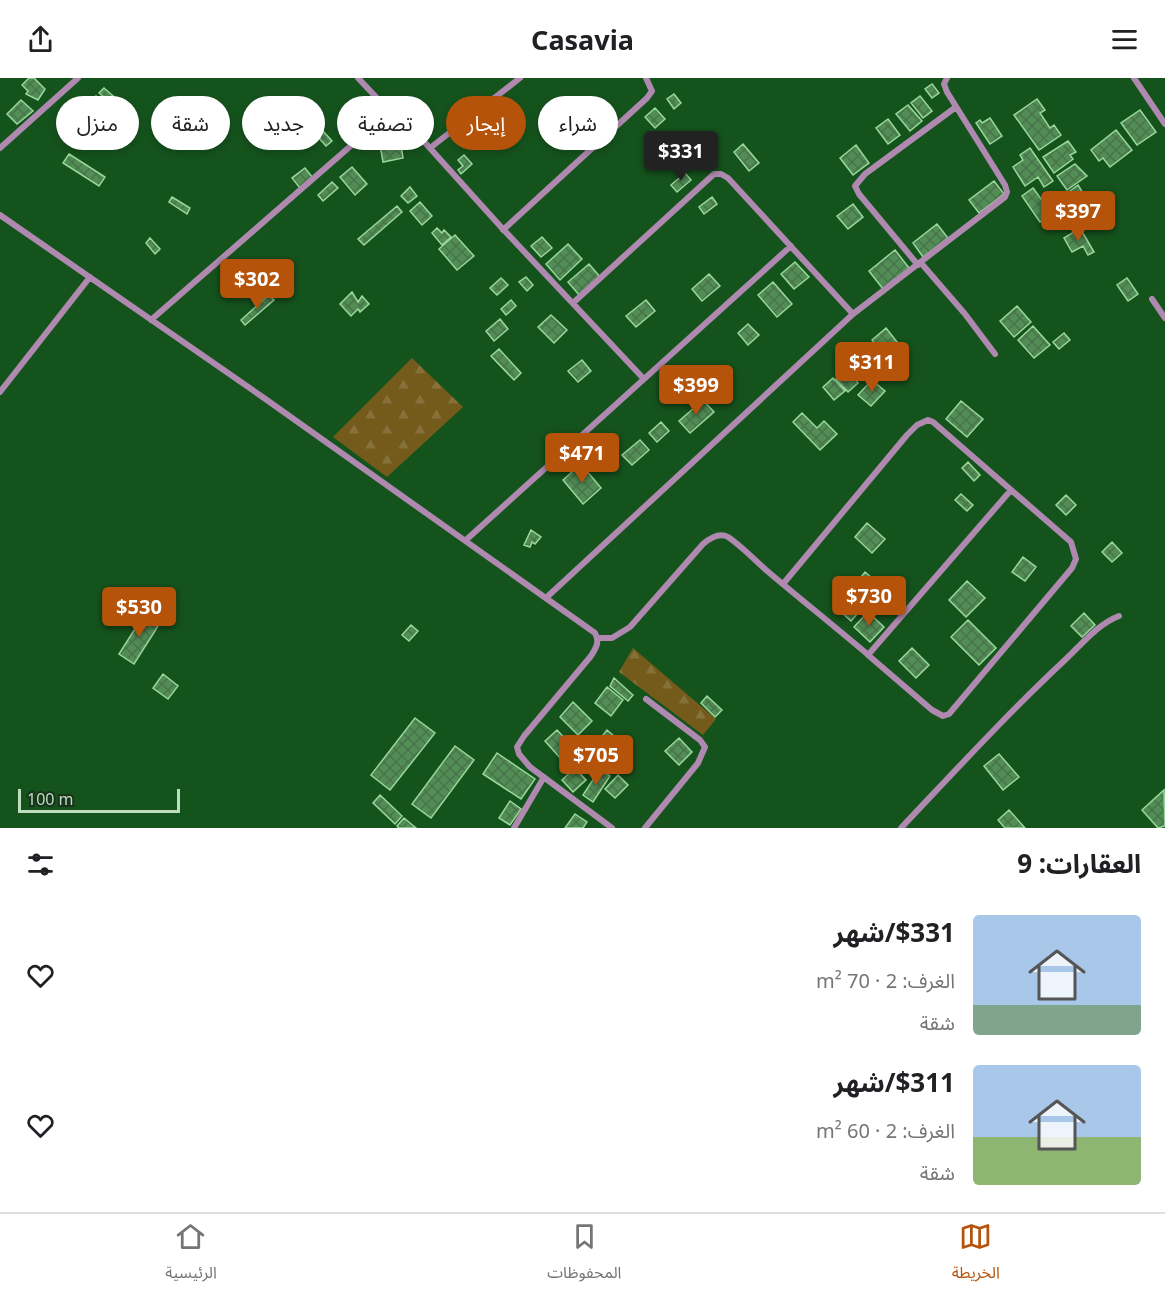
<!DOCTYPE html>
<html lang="ar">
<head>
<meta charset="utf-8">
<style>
	:root { --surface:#fff; --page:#f2f2f2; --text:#202124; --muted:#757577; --line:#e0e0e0; --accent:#b45309 }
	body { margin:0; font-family:"Noto Sans","Noto Sans Arabic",sans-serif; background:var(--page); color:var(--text); direction:rtl; height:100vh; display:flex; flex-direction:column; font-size:22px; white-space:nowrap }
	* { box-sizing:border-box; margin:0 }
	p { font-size:20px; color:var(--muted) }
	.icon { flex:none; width:33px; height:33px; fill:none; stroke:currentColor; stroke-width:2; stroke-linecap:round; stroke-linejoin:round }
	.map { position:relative; height:750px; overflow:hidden; direction:ltr }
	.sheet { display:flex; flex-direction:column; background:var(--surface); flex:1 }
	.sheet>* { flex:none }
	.top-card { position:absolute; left:18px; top:18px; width:600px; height:54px; direction:rtl; display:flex; gap:12px }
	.scale { position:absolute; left:18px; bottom:15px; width:162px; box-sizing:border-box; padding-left:6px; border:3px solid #beddbe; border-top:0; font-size:16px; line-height:21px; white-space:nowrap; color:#beddbe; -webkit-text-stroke:4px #19321b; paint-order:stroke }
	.price { position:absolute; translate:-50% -51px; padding:0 14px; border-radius:6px; background:var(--accent); color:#fff; font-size:20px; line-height:39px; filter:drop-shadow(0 2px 3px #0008) }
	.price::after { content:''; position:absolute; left:50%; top:36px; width:18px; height:14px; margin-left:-9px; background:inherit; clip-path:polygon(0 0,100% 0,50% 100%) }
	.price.current { background:#222; color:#fff }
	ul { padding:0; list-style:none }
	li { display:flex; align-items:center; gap:18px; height:150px; padding:0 24px }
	li span { display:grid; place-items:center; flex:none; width:168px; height:120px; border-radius:6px; color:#555 }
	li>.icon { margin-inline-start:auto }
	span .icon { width:72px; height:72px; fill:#fffc; stroke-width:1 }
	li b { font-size:26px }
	h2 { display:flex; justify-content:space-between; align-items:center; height:72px; padding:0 24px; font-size:26px }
	.chip { padding:0 21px; border-radius:27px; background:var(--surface); box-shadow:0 3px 9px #0003; font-size:21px; line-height:54px }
	.chip.current { background:var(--accent); color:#fff }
	header { display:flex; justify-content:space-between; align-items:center; height:78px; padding:0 24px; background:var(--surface); font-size:27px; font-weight:700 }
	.menu { display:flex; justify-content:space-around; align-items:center; height:84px; border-top:2px solid var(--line); background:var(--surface); font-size:16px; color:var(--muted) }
	.menu a { display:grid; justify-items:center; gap:3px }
	.menu .current { color:var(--accent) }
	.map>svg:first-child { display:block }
	.forest { fill:url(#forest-firs) }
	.building { fill:url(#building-cross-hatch); stroke:#99d89b; stroke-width:1.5 }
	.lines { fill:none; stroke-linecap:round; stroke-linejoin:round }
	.minor { stroke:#b089b1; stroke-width:6 }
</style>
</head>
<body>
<header><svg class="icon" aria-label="menu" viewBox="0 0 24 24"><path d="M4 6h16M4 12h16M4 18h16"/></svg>Casavia<svg class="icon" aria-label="share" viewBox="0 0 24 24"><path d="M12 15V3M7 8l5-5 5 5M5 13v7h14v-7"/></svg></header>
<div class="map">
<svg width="1165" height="750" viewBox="0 0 1165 750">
	<defs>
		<pattern id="forest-firs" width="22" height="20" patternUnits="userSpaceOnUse" patternTransform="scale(1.5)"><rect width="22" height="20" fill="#745a1b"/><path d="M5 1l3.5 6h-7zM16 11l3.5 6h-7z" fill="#86713a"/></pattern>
		<pattern id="building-cross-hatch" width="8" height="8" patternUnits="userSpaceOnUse" patternTransform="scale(1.5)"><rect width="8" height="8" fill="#518d54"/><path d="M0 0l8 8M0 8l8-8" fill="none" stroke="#49734b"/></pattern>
	</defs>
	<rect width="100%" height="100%" fill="#15531d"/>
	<path class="forest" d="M412,280l51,49 -76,70 -54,-40z
		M633,570l83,71 -13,16 -84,-63z"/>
	<path class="building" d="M29,0h5l11,11 -7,11 -12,-6 2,-3 -6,-6z
		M932,6l7,9 -7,5 -7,-9z
		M104,10l16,14 -11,12 -4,-4 -3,3 -5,-4 -2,2 -7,-6 8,-9 5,4 3,-3 -5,-4z
		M674,16l7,9 -7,6 -7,-10z
		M920,18l12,15 -9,7 -12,-15z
		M1037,21l8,11 -5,3 10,15 4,-3 7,10 -22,15 -25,-35z
		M21,22l12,11 -16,13 -10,-10z
		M908,27l14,16 -12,10 -14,-17z
		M75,30l7,9 -3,6 6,1 -5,9 -15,-13z
		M655,30l10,11 -10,9 -10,-11z
		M1140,32l16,22 -19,13 -16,-22z
		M990,40l12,18 -12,8 -14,-21 4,-3 2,3z
		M888,41l12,16 -12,9 -12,-16z
		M313,42l19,21 -6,5 -19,-21z
		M1116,52l16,20 -22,17 -7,-9 -4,3 -8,-11z
		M400,60l3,20 -20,4 -3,-17 6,-1v-4z
		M1068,63l8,11 -6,3 3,4 -19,14 -11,-16z
		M743,66l16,19 -10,8 -15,-19z
		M856,67l13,18 -16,12 -13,-17z
		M1030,70l23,33 -9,6 -6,-10 -13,9 -12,-19 10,-7 -3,-5z
		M69,76l36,23 -6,9 -36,-23z
		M464,77l8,9 -11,10 -3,-4 5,-4 -5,-6z
		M1075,86l12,12 -20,14 -10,-14z
		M352,89l15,17 -12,11 -15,-18z
		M305,90l8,10 -13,10 -8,-10z
		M685,95l6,7 -14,12 -6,-7z
		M994,103l10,13 -25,19 -10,-13z
		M332,104l6,6 -15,13 -5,-6z
		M1078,107l5,8 -7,5 -6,-7z
		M410,109l7,9 -9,7 -7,-7z
		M1033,110l19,26 -12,8 -18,-26z
		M172,119l18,11 -3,6 -18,-12z
		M712,119l5,7 -13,10 -5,-7z
		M420,124l12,14 -10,9 -12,-14z
		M853,126l10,13 -15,12 -11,-13z
		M397,128l5,6 -38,33 -6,-6z
		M937,146l11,14 -25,19 -10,-14z
		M437,150l5,5 2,-3 7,7 -9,8 -10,-12z
		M1080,150l14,24 -6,3 -5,-9 -11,6 -8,-14z
		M455,157l19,21 -17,14 -18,-21z
		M542,159l10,11 -11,9 -10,-11z
		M150,160l10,11 -5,5 -9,-11z
		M568,166l14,15 -22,21 -14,-16z
		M895,172l14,18 -26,21 -14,-18z
		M795,184l14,15 -15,12 -13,-15z
		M589,186l12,14 -21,18 -12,-14z
		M709,196l11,12 -18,15 -10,-12z
		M526,199l7,8 -6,6 -8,-9z
		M501,200l7,7 -11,10 -7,-7z
		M1127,200l11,16 -10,7 -11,-16z
		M773,204l19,22 -15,13 -19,-22z
		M352,214l6,10 4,-6 7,8 -9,8 -2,-3 -7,7 -11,-12z
		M269,217l5,5 -29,25 -4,-5z
		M511,222l5,6 -10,9 -5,-6z
		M646,222l9,11 -19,16 -10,-11z
		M1017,228l14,16 -17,15 -14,-16z
		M551,237l16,15 -13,13 -16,-16z
		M500,241l8,10 -14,12 -8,-10z
		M748,246l11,11 -11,10 -10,-12z
		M1033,248l17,19 -16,13 -16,-18z
		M886,250l11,14 -13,12 -12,-14z
		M1064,255l6,7 -11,9 -6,-7z
		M866,268l11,13 -13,12 -11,-13z
		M499,271l22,24 -7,7 -23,-24z
		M582,282l9,11 -13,11 -10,-11z
		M846,291l12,14 -10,9 -12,-13z
		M833,300l12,13 -11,9 -11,-13z
		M872,302l13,11 -14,15 -13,-11z
		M703,322l11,12 -24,21 -11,-12z
		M961,323l22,18 -16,18 -21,-18z
		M802,335l15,15 7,-7 13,13 -17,16 -27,-28z
		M661,344l8,9 -12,11 -8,-9z
		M640,362l9,10 -17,15 -10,-10z
		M968,384l12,13 -6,6 -12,-13z
		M581,386l20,24 -18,16 -20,-24z
		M961,416l12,11 -6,6 -12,-11z
		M1066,417l10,10 -10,10 -10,-10z
		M867,445l18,16 -13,14 -17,-16z
		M531,452l10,7 -6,7 -3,-2 -2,5 -6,-2z
		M1112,464l10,11 -10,9 -10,-10z
		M1023,479l13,10 -11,14 -13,-9z
		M865,494l14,12 -13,15 -13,-12z
		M967,503l18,17 -19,19 -17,-17z
		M856,518l10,8 -15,17 -9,-8z
		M868,534l16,15 -14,15 -16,-15z
		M145,535l15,10 -26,41 -15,-10z
		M1084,535l11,12 -13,12 -11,-11z
		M968,542l28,28 -17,17 -28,-28z
		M411,547l7,6 -9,10 -7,-6z
		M912,570l17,17 -13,13 -17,-17z
		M163,596l15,12 -10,13 -15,-11z
		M614,600l19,17 -5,6 -18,-15z
		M607,609l16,13 -12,16 -16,-13z
		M707,618l15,14 -7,7 -14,-14z
		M573,624l19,19 -14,14 -18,-18z
		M415,640l20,15 -45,57 -19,-15z
		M557,652l16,17 -12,12 -16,-18z
		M607,652l22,19 -13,14 -21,-18z
		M679,660l13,14 -13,13 -14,-14z
		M455,668l19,14 -43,58 -19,-14z
		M497,675l38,26 -14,20 -38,-25z
		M999,676l20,23 -16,13 -19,-24z
		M575,690l11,12 -13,12 -11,-12z
		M600,691l10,7 -17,26 -10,-7z
		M618,697l10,10 -13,13 -10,-9z
		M1164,712l1,36 -7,2 -16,-18z
		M380,717l22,21 -7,8 -22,-21z
		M510,723l11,8 -11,16 -11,-7z
		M1009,732l16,18h-20l-7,-8z
		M575,736l12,8 -4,6h-18z
		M404,740l12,10h-17l-2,-2z"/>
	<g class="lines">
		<path class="minor" d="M358,0l33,35 10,3 100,111 142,151
			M1134,0l31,46
			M0,70l78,-70
			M430,70l90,-70
			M0,137l264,183 331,235c5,9 1,15 -4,23l-67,80 -7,11 2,7 11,13 82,61
			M503,152l144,-132 5,-7 -6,-13
			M921,185l44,51 30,40
			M918,187l-59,-71 -4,-8 10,-12 91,-67
			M1152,221l13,19
			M573,225l141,-129h7l7,4 125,136
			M151,242l226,-197 14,-10
			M0,314l90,-115
			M466,462l325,-294
			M547,519l306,-283 152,-117 2,-5 -2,-7 -58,-93 -3,-8 3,-6
			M598,560h14l18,-11 73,-83c7,-6 16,-12 25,-7 11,7 28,24 38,33 33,28 67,55 100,83l2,2 64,55 11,6 6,-2 123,-146 4,-9 -5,-17 -138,-120 -5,-2 -11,5 -10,10 -124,149
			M868,577l143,-165
			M514,750l30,-51
			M645,750l53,-65 7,-16 -5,-7 -54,-41
			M901,750c54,-57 107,-115 165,-169 16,-15 32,-35 53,-43"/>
	</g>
</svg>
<div class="scale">100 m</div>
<b class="price current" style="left:681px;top:104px">$331</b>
<b class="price" style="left:1078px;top:164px">$397</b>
<b class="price" style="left:257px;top:232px">$302</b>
<b class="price" style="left:872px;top:315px">$311</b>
<b class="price" style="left:696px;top:338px">$399</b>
<b class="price" style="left:582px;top:406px">$471</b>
<b class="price" style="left:869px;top:549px">$730</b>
<b class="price" style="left:139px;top:560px">$530</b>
<b class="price" style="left:596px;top:708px">$705</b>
<div class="top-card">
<a class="chip">شراء</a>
<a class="chip current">إيجار</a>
<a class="chip">تصفية</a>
<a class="chip">جديد</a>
<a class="chip">شقة</a>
<a class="chip">منزل</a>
</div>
</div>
<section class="sheet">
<h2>العقارات: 9<svg class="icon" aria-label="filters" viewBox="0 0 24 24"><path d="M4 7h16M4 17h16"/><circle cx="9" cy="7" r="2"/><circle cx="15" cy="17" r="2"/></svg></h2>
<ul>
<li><span style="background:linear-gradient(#a9c7e8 75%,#7fa58c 0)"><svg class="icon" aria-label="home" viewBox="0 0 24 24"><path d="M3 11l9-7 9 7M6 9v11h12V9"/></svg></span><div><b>$331/شهر</b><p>الغرف: 2 · 70 m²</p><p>شقة</p></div><svg class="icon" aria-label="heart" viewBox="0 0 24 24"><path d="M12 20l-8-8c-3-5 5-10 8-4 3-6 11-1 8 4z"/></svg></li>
<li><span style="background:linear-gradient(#a9c7e8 60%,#8fb573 0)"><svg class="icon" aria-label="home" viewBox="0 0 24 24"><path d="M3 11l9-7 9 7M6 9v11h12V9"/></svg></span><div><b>$311/شهر</b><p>الغرف: 2 · 60 m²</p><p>شقة</p></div><svg class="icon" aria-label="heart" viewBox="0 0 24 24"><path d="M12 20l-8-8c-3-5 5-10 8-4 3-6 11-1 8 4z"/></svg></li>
</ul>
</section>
<nav class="menu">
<a class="current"><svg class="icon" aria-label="map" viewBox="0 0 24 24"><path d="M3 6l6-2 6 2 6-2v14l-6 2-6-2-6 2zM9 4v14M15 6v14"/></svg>الخريطة</a>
<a><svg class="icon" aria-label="saved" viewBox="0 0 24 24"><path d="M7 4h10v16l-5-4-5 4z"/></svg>المحفوظات</a>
<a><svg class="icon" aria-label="home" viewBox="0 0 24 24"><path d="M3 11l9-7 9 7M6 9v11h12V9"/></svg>الرئيسية</a>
</nav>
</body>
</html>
